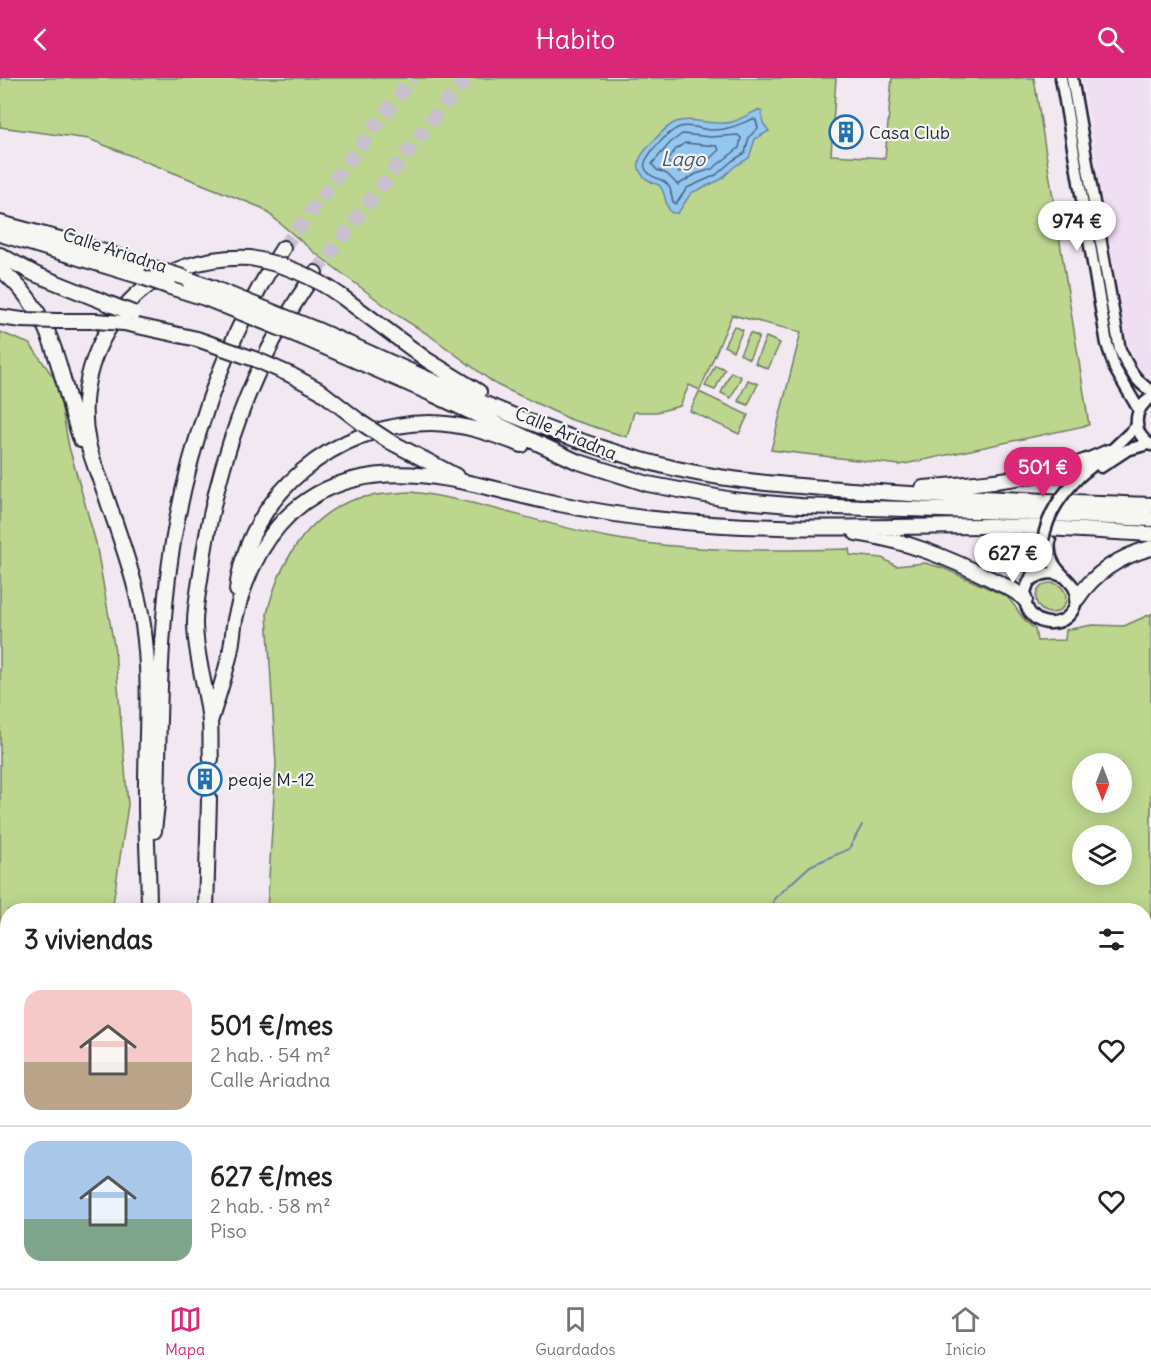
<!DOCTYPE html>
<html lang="es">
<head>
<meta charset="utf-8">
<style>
	:root { --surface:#fff; --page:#f6f6f6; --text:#222; --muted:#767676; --line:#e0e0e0; --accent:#db2777 }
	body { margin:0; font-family:Delius,sans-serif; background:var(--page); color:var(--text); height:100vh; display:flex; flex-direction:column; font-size:22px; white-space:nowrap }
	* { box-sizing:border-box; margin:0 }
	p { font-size:20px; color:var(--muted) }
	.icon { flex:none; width:33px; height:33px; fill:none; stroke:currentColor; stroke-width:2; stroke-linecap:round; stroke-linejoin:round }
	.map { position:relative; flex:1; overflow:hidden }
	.drawer { position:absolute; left:0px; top:825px; width:1152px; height:386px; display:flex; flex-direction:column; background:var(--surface); border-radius:24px 24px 0 0; box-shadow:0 3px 15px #0003 }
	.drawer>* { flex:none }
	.needle { width:39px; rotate:180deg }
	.tools { position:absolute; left:1072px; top:675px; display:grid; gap:12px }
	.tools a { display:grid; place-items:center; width:60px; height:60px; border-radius:50%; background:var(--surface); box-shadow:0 3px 15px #0003; font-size:30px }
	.price { position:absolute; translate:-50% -51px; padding:0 14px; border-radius:21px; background:#fff; color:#222; font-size:20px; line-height:39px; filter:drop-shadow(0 2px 3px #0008) }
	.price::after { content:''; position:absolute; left:50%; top:36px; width:18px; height:14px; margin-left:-9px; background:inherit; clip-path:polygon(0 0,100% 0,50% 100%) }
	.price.active { background:var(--accent); color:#fff }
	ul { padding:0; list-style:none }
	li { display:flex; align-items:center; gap:18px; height:150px; padding:0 24px }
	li+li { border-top:2px solid var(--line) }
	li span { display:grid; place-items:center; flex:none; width:168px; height:120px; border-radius:18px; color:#555 }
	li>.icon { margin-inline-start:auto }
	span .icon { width:72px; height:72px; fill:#fffc; stroke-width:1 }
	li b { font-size:26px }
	h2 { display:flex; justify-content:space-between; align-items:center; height:72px; padding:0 24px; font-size:26px }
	header { display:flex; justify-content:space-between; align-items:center; height:78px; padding:0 24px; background:var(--accent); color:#fff; font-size:27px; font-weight:600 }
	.tabs { display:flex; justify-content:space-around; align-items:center; height:84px; border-top:2px solid var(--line); background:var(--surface); font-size:16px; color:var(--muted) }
	.tabs a { display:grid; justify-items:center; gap:3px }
	.tabs .active { color:var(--accent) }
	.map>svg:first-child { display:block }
	.built { fill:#f0def2 }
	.green { fill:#bcd68d; stroke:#6f7c64; stroke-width:1.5; fill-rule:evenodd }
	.water { fill:#93c7f0; stroke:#6685a8; stroke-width:1.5 }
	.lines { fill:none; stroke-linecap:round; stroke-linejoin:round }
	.shore { stroke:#4f6483; stroke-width:1.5 }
	.stream { stroke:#6685a8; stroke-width:2 }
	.highway-tunnel { stroke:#c8c0cd; stroke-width:14; stroke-dasharray:14 7; stroke-linecap:butt }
	.secondary-casing { stroke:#22223b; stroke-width:15 }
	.highway-casing { stroke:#22223b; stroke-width:18 }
	.secondary { stroke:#f6f6f2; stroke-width:10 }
	.highway { stroke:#f6f6f2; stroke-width:14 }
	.secondary-bridge-casing { stroke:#22223b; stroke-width:15; stroke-linecap:butt }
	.highway-bridge-casing { stroke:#22223b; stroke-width:18; stroke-linecap:butt }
	.secondary-bridge { stroke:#f6f6f2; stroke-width:10 }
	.highway-bridge { stroke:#f6f6f2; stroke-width:14 }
	.labels { text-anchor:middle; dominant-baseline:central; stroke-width:4.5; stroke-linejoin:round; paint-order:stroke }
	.poi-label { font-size:18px; fill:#22223b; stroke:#f6f6f2; text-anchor:start }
	.street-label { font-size:18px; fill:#22223b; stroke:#f6f6f2 }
	.water-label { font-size:20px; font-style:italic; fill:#445471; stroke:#f6f6f2 }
</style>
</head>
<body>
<header><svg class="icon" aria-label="back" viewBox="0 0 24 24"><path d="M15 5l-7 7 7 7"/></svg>Habito<svg class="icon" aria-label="search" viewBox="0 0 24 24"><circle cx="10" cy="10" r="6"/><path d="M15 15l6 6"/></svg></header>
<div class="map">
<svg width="1151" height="1210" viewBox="0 0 1151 1210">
	<rect width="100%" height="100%" fill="#f2e8f2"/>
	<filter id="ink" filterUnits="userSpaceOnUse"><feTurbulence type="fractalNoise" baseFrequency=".0167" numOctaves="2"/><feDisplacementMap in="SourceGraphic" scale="12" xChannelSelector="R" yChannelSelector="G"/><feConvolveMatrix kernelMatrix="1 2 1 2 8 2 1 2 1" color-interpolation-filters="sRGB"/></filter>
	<g filter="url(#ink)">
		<path class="built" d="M1082,0h69v298l-8,-3 -12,-19 -7,-27 -26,-152 1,-5z"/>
		<path class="green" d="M0,0h836l-5,77 54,3 7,-80h142l55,347 -189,40 -129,-15 30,-118 -69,-17 -32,75 -11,-5 -9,21 -23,6h-23l-7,25 -55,-17 -75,-35 -68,-50 -29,-18 -85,-64 -53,-45 -173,-69 -89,-12z
			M734,248l9,4 -10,21 -9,-5z
			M0,254l30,12 27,38 12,65 27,96 19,108 13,154 -16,105h-104v371h32l-7,7h-33z
			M750,255l9,4 -10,22 -9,-5z
			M766,259l14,6 -12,26 -13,-6z
			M715,287l10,4 -10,21 -10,-4z
			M731,294l10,5 -10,21 -10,-5z
			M748,302l10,4 -10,21 -10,-4z
			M699,314l49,23 -9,19 -49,-23z
			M411,414c67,8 130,32 196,45 80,15 161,14 242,12l1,6 32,3 14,8 29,-3 18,5 63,28c13,12 12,21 29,33l2,12 28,-1 1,-10 26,-5 32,1 27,-12v674h-656l-11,-7h660v-371h-877l9,-146 -9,-150c11,-48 39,-99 89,-115 18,-5 36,-6 55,-7zM1083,686h39v38h-39zM1083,758h39v38h-39z
			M1036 520a15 15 0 1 1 30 0a15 15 0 1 1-30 0Z
			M441,1203h37l13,7h-50z"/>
		<path class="water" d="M758,32l4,2 1,11 6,8 -14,8 -6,19 -14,8 -15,14 -29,13 -13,20h-6c-8,-6 -5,-20 -13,-28 -8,-2 -18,-8 -20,-17 -2,-8 4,-15 9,-21 8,-9 17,-20 28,-25 15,-6 39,5 56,0 9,-3 18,-8 26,-12z"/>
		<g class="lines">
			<path class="shore" d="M753,41l3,1 2,8 -9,9 -4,16 -13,8 -16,14 -29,13 -11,16 -3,-2c-1,-4 -2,-9 -3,-14 -5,-11 -20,-8 -25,-20 -4,-10 25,-38 35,-41 10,-3 23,3 33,3 16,0 26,-6 40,-11z
				M682,56l29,3 27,-2 3,3 -2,10 -27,21 -16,5 -18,11 -11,-11 -10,-4 -5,-6 18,-21z
				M685,65l32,3 2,4 -12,11 -28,11 -12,-11 9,-12z"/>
			<path class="stream" d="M772,832l2,-11 36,-33 39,-17 13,-24"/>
			<path class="highway-tunnel" d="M283,170l129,-170
				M315,195l123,-161 30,-34
				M209,721l2,-40"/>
			<defs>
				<path id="secondary" d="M1061,0l46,266 8,25 24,41
					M1072,0l48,272c8,17 15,31 31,41
					M1151,320c-19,11 -19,36 0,47
					M1101,389l26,-17 21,-6
					M1080,398l35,-29 22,-21
					M1043,462c-1,6 -1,12 -3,18 -4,13 -18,30 -15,43 6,30 46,29 51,0 5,-23 -31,-26 -26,-60
					M1031,502c11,-7 20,-9 31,-4"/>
				<path id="highway" d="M0,145l86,23 71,23
					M0,156l142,43
					M0,177l35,19 72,29
					M0,191c58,47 58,107 81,171
					M186,200l27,10
					M170,209l35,11
					M341,218l86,64 52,32
					M0,239l22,3
					M57,243h38
					M124,245l73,16
					M315,251c118,51 236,111 362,140 58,13 117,17 175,21 100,8 200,11 299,15
					M309,262l121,53 146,68 72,23 84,16 68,6 210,6 141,7
					M291,297l28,15 44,34
					M389,363l67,35
					M923,410c62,-6 128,-9 185,-36
					M856,455c49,7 93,25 137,47 11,6 24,10 32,20
					M237,512c10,-95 100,-167 193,-167 32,0 63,11 92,22
					M1077,521c17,-26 44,-43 74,-51
					M210,644c7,-23 15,-46 20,-69 3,-13 3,-26 6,-38 12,-50 36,-95 81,-121 77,-43 164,-5 243,10 34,7 69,13 104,16 108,12 218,6 327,6 53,1 107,5 160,8
					M211,681c-1,-13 0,-25 -1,-37 -3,-33 -15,-66 -15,-99 0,-17 4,-34 6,-50 14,-106 51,-212 114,-300
					M154,753l3,-27c2,-76 2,-152 11,-227 14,-115 53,-232 115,-329
					M149,832c0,-36 -3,-72 -3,-108 -1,-59 6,-119 -3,-177 -7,-44 -22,-85 -36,-126 -6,-19 -15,-37 -19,-56 -11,-52 6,-104 42,-142 31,-32 77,-45 120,-43
					M206,832l3,-111
					M173,1203l1,7
					M202,1203v7
					M155,1210l1,-7
					M215,1210l1,-7
					M246,1210v-7
					M408,1210l1,-7
					M423,1210l1,-7"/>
			</defs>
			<use href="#secondary" class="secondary-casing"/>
			<use href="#highway" class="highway-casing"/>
			<use href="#secondary" class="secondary"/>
			<use href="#highway" class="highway"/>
			<defs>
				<path id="secondary-bridge" d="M1043,462c5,-27 18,-45 37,-64"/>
				<path id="highway-bridge" d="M250,180c35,6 63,18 91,38
					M157,191l29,9
					M142,199l28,10
					M213,210l102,41
					M205,220l104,42
					M107,225l26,10
					M22,242l35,1
					M95,243l29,2
					M197,261l60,21 34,15
					M363,346l26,17"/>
			</defs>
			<use href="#secondary-bridge" class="secondary-bridge-casing"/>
			<use href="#highway-bridge" class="highway-bridge-casing"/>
			<use href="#secondary-bridge" class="secondary-bridge"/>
			<use href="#highway-bridge" class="highway-bridge"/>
		</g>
	</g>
	<defs>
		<symbol id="building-ring" viewBox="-11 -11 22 22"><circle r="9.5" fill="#f6f6f2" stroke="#1f6fb2" stroke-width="1.5"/><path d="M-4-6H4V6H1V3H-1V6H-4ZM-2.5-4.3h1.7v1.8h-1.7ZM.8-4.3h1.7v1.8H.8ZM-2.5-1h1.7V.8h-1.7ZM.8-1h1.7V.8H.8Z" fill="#1f6fb2"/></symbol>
	</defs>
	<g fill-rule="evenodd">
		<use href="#building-ring" x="827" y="35" width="38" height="38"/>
		<use href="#building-ring" x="186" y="682" width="38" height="38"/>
	</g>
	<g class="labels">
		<g class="poi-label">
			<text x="869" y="54">Casa Club</text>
			<text x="228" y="701">peaje M-12</text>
		</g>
		<g class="street-label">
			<text transform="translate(115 172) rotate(18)">Calle Ariadna</text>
			<text transform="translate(566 355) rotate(23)">Calle Ariadna</text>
		</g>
		<g class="water-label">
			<text x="683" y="80">Lago</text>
		</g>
	</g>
</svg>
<div class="tools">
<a><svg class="needle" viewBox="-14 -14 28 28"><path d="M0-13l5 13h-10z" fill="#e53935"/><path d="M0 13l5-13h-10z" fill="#767676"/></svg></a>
<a><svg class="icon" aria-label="layers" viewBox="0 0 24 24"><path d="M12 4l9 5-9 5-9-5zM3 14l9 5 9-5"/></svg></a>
</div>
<b class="price" style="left:1077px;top:174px">974 €</b>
<b class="price active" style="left:1043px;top:420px">501 €</b>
<b class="price" style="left:1013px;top:506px">627 €</b>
<section class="drawer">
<h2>3 viviendas<svg class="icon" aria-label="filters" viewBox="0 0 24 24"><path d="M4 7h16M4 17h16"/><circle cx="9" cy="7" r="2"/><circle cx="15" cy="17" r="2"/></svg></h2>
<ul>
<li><span style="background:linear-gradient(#f6c9c9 60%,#b9a48a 0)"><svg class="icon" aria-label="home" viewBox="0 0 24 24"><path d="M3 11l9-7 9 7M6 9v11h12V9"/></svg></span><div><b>501 €/mes</b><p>2 hab. · 54 m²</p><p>Calle Ariadna</p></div><svg class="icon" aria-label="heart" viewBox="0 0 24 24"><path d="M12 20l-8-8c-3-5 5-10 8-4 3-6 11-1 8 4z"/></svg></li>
<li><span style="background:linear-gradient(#a9c7e8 65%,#7fa58c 0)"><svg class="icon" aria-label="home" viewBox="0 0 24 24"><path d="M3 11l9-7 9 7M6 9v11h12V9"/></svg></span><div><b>627 €/mes</b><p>2 hab. · 58 m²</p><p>Piso</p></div><svg class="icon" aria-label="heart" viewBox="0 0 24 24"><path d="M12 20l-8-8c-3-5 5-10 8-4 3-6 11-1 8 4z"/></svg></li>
</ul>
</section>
</div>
<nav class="tabs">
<a class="active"><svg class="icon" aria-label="map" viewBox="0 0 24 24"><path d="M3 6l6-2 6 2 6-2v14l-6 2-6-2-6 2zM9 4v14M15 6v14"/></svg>Mapa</a>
<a><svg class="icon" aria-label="saved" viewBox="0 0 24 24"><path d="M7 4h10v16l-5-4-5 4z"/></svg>Guardados</a>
<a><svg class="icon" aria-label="home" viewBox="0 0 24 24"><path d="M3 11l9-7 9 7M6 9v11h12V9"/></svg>Inicio</a>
</nav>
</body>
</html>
